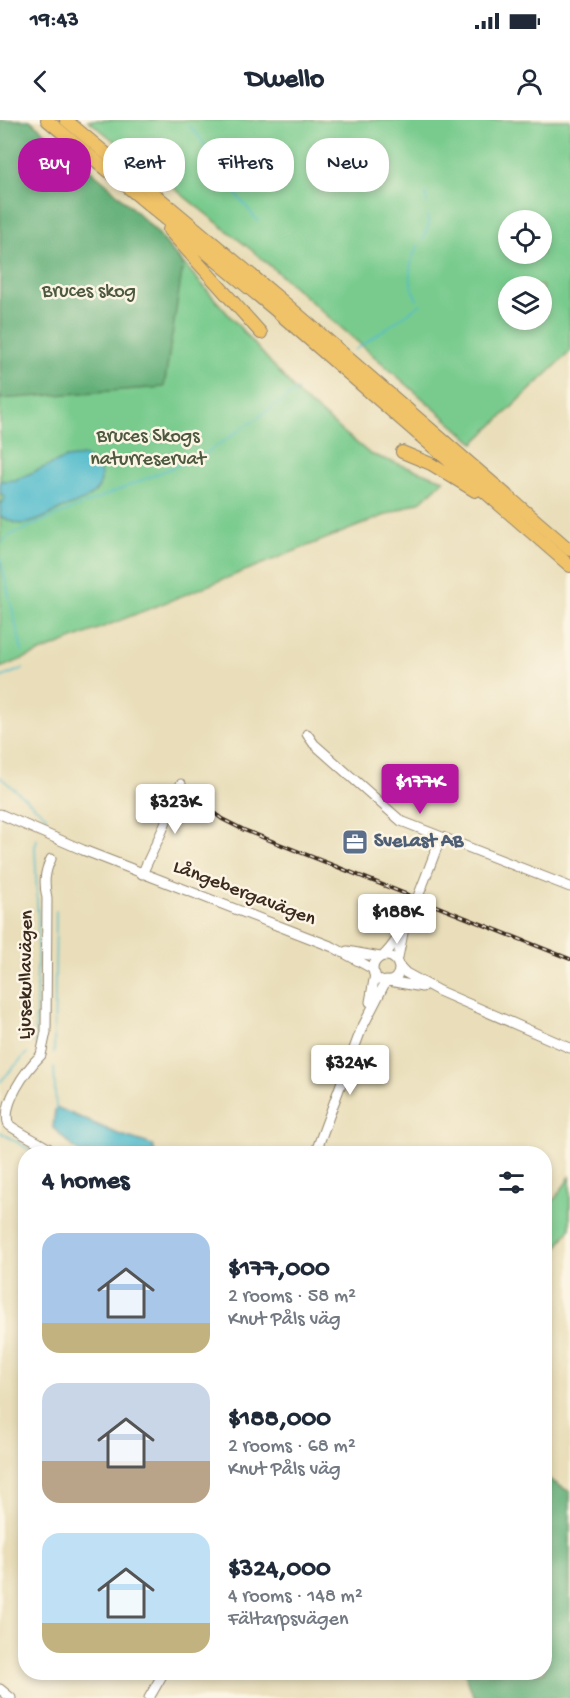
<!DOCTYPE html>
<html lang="en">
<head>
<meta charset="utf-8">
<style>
	:root { --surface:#fff; --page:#f6f6f7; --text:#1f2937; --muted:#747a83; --accent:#b5179e }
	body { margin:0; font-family:"Gochi Hand",sans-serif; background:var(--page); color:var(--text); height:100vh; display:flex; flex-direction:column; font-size:22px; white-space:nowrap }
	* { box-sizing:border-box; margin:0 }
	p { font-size:20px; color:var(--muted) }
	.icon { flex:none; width:33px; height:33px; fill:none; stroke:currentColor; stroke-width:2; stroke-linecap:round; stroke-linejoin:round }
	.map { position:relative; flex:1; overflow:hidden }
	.sheet { position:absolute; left:18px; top:1026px; width:534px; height:534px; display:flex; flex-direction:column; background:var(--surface); border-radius:24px; box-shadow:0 3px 9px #0003 }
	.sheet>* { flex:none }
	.hud { position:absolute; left:18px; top:18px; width:534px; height:54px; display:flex; gap:12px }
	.fabs { position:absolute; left:498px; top:90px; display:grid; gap:12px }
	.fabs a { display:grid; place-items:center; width:54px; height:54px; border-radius:50%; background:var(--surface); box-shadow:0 3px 9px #0003; font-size:30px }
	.price { position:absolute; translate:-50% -51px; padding:0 14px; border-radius:6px; background:#fff; color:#222; font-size:20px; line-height:39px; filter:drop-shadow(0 2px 3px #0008) }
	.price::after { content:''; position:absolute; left:50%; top:36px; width:18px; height:14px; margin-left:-9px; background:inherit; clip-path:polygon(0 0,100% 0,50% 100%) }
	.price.selected { background:var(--accent); color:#fff }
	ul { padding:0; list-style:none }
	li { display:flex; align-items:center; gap:18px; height:150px; padding:0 24px }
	li span { display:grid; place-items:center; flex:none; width:168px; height:120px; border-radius:18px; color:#555 }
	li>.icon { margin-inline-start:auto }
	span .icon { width:72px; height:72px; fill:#fffc; stroke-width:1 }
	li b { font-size:26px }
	h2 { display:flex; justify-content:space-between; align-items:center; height:72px; padding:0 24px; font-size:26px }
	.tag { padding:0 21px; border-radius:24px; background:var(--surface); box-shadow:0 3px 9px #0003; font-size:21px; line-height:54px }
	.tag.selected { background:var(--accent); color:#fff }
	.status { display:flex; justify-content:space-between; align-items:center; height:42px; padding:0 30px; background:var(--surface); direction:ltr }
	.status svg { height:16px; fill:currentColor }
	header { display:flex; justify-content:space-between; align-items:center; height:78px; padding:0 24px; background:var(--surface); font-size:27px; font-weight:800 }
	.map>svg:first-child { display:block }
	.green { fill:#78cb8d; stroke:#5a7a56; stroke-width:1.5; fill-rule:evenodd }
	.forest { fill:#62af78; stroke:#4e6c4b; stroke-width:1.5 }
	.water { fill:#50bbcc; stroke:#467275; stroke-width:1.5 }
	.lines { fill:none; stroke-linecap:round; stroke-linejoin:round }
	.stream { stroke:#50bbcc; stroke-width:1.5 }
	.minor-casing { stroke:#92846c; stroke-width:11 }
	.highway-casing { stroke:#92846c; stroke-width:14 }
	.minor { stroke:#fff; stroke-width:9 }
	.highway { stroke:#f0c369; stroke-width:12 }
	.rail-casing { stroke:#3b2a1e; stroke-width:4 }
	.rail { stroke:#fcf5e5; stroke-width:1.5; stroke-dasharray:4.5; stroke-linecap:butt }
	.labels { text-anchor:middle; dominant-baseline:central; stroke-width:5; stroke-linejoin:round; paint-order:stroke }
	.park-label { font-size:20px; fill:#4d5a3f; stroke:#fcf5e5 }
	.service-label { font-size:20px; font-weight:bold; fill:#4e5e75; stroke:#fcf5e5; text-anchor:start }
	.street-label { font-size:20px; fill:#3b2a1e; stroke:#fcf5e5 }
</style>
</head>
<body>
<div class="status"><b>19:43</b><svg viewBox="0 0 49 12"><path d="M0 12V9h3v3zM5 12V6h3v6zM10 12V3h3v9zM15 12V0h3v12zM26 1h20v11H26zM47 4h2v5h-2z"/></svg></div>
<header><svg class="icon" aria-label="back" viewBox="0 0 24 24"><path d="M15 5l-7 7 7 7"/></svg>Dwello<svg class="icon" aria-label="person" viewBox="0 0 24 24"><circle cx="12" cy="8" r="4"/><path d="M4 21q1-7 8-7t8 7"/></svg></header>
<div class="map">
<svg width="570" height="1578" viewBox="0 0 570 1578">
	<rect width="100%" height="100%" fill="#fcf5e5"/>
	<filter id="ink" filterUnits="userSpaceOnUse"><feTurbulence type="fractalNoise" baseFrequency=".0167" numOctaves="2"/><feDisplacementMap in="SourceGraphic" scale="12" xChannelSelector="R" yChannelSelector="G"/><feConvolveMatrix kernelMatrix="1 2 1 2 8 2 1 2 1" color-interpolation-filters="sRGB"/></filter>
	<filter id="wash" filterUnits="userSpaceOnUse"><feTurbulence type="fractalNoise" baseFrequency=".008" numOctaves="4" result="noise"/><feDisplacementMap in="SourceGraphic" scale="24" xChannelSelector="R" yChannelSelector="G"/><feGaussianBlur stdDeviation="1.35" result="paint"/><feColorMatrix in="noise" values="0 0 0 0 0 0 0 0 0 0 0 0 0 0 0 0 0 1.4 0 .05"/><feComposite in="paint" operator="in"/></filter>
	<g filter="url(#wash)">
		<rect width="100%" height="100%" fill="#e9deb9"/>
		<path class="green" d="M0,0h21l126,102 154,175 69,57 74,26 -23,21 -421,167z
			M88,0h482v232l-96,91 -220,-191zM508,100h34v34h-34zM508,166h34v34h-34z
			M570,1057v52l-25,36v-52z"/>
		<path class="forest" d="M0,0h30l75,62 52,50 26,33 -19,122 -164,12z
			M545,1357l25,15v206h-96l-9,-25 79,-1z"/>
		<path class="water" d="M84,336c9,5 16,9 17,20 2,20 -25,27 -40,33 -9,5 -29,15 -39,15 -7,0 -16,-5 -22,-8v-12l3,-2 2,-5 -5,-4v-12l15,-1 51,-22z
			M58,988l60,26 35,11 2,8h-75l-27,-25 2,-18z"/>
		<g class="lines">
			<path class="stream" d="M190,6l11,13 22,39 35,43
				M426,75l1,8
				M423,120l6,-16 -2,-8
				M417,180c-9,-19 -10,-35 1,-54
				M355,230l66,-46
				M0,424l10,-9 195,-81 93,-64
				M0,437l22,94
				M0,558l24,-10
				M0,657l46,39 -2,9
				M35,924l3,-121 -3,-76 2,-8
				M54,933l2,-142
				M54,947l2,42
				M0,962l27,-29
				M0,1012l37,22"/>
		</g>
	</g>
	<g filter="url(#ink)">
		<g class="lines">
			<defs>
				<path id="minor" d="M307,614l7,10 87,77 169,66
					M0,694l83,36 250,97 40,22
					M51,739c-7,14 -7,25 -4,39l-1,134 -5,23c-14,14 -41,50 -32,70 15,11 33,18 48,29
					M142,754l20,-43 19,-47
					M347,831l33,6
					M383,836c26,-24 44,-85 58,-119
					M373 849a13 13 0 1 1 26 0a13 13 0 1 1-26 0Z
					M397,842l6,-29
					M398,845l8,8 33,18 131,57
					M389,861l33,6
					M370,882l5,-28
					M315,1034l46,-124 25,-49
					M0,1569l11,9
					M149,1578l15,-26"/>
				<path id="highway" d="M47,0l227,189 296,257
					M66,0l219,183 285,247
					M169,110l92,103
					M402,332l29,12 44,27"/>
			</defs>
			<use href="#minor" class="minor-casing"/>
			<use href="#highway" class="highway-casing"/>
			<use href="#minor" class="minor"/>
			<use href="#highway" class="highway"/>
			<defs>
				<path id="rail" d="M197,680l25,19 22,11 326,129"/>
			</defs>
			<use href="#rail" class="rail-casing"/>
			<use href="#rail" class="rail"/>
		</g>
	</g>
	<defs>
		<symbol id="office-square" viewBox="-11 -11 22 22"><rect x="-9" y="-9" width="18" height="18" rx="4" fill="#5c6f8a" stroke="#fcf5e5"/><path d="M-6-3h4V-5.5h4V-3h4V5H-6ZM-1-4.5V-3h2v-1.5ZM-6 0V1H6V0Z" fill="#fff"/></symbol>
	</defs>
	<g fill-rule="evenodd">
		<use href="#office-square" x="340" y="707" width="30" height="30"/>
	</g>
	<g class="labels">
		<g class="park-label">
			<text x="89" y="172">Bruces skog</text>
			<text x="148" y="317">Bruces Skogs<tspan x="148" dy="23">naturreservat</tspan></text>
		</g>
		<g class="service-label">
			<text x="374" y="722">SveLast AB</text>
		</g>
		<g class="street-label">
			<text transform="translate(244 774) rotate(21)">Långebergavägen</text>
			<text transform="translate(27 855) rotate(-89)">Ljusekullavägen</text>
		</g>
	</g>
</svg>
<div class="fabs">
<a><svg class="icon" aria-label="locate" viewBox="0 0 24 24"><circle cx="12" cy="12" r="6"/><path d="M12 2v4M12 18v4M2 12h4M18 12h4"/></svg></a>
<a><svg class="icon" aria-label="layers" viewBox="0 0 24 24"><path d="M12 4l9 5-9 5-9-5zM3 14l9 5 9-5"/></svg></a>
</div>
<b class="price selected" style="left:420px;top:695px">$177K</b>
<b class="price" style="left:175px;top:715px">$323K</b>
<b class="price" style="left:397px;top:825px">$188K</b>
<b class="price" style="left:350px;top:976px">$324K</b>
<div class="hud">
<a class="tag selected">Buy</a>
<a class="tag">Rent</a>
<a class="tag">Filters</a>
<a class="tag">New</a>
</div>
<section class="sheet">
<h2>4 homes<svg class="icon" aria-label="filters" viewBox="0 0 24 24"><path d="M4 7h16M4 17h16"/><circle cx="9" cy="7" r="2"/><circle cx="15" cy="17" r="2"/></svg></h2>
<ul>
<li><span style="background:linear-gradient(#a9c7e8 75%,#c2b280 0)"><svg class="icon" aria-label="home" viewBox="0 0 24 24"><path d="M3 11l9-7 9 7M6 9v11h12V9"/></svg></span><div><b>$177,000</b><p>2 rooms · 58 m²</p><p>Knut Påls väg</p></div></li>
<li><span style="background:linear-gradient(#c9d6e8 65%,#b9a48a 0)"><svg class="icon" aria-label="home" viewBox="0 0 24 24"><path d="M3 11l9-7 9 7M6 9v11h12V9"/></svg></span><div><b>$188,000</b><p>2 rooms · 68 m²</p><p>Knut Påls väg</p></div></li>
<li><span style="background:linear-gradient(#bfe0f5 75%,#c2b280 0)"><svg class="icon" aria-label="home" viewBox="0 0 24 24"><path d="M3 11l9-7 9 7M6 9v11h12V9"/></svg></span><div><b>$324,000</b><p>4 rooms · 148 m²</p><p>Fältarpsvägen</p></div></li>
</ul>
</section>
</div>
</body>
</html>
